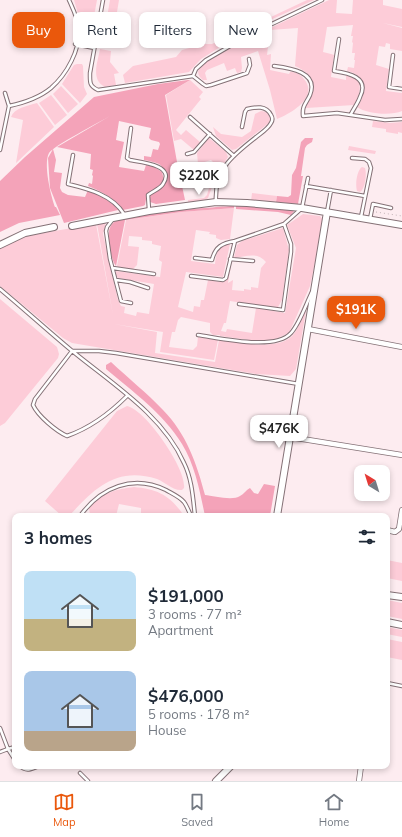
<!DOCTYPE html>
<html lang="en">
<head>
<meta charset="utf-8">
<style>
	:root { --surface:#fff; --page:#f2f2f3; --text:#1f2937; --muted:#747a83; --line:#e0e1e3; --accent:#ea580c }
	body { margin:0; font-family:Mulish,sans-serif; background:var(--page); color:var(--text); height:100vh; display:flex; flex-direction:column; font-size:15px; white-space:nowrap }
	* { box-sizing:border-box; margin:0 }
	p { font-size:13px; color:var(--muted) }
	.icon { flex:none; width:22px; height:22px; fill:none; stroke:currentColor; stroke-width:2; stroke-linecap:round; stroke-linejoin:round }
	.map { position:relative; flex:1; overflow:hidden }
	.drawer { position:absolute; left:12px; top:513px; width:378px; height:256px; display:flex; flex-direction:column; background:var(--surface); border-radius:8px; box-shadow:0 2px 6px #0003 }
	.drawer>* { flex:none }
	.top-card { position:absolute; left:12px; top:12px; width:378px; height:36px; display:flex; gap:8px }
	.needle { width:26px; rotate:322deg }
	.controls { position:absolute; left:354px; top:465px; display:grid; gap:8px }
	.controls a { display:grid; place-items:center; width:36px; height:36px; border-radius:8px; background:var(--surface); box-shadow:0 2px 6px #0003; font-size:20px }
	.price { position:absolute; translate:-50% -34px; padding:0 9px; border-radius:8px; background:#fff; color:#222; font-size:13px; line-height:26px; filter:drop-shadow(0 1px 2px #0008) }
	.price::after { content:''; position:absolute; left:50%; top:24px; width:12px; height:9px; margin-left:-6px; background:inherit; clip-path:polygon(0 0,100% 0,50% 100%) }
	.price.current { background:var(--accent); color:#fff }
	ul { padding:0; list-style:none }
	li { display:flex; align-items:center; gap:12px; height:100px; padding:0 12px }
	li span { display:grid; place-items:center; flex:none; width:112px; height:80px; border-radius:8px; color:#555 }
	li>.icon { margin-inline-start:auto }
	span .icon { width:48px; height:48px; fill:#fffc; stroke-width:1 }
	li b { font-size:17px }
	h2 { display:flex; justify-content:space-between; align-items:center; height:48px; padding:0 12px; font-size:17px }
	.tag { padding:0 14px; border-radius:8px; background:var(--surface); box-shadow:0 2px 6px #0003; font-size:14px; line-height:36px }
	.tag.current { background:var(--accent); color:#fff }
	.menu { display:flex; justify-content:space-around; align-items:center; height:56px; border-top:1px solid var(--line); background:var(--surface); font-size:11px; color:var(--muted) }
	.menu a { display:grid; justify-items:center; gap:2px }
	.menu .current { color:var(--accent) }
	.map>svg:first-child { display:block }
	.green { fill:#fdccd8 }
	.forest { fill:#f4a3b9 }
	.lines { fill:none; stroke-linecap:round; stroke-linejoin:round }
	.service-casing { stroke:#847176; stroke-width:4.5 }
	.minor-casing { stroke:#847176; stroke-width:6 }
	.tertiary-casing { stroke:#847176; stroke-width:8 }
	.path { stroke:#c2b3b7; stroke-width:1; stroke-dasharray:1 3; stroke-linecap:butt }
	.service { stroke:#fff; stroke-width:2.5 }
	.minor { stroke:#fff; stroke-width:4.5 }
	.tertiary { stroke:#fff; stroke-width:6 }
</style>
</head>
<body>
<div class="map">
<svg width="402" height="781" viewBox="0 0 402 781">
	<rect width="100%" height="100%" fill="#fdecf0"/>
	<path class="green" d="M74,0h23l-5,27 -11,-3z
		M110,0h9l-7,42 -9,-1z
		M307,0h7l-61,28 -28,16 -24,15 -12,13 -64,11 -2,-8 10,-9 43,-9 6,-7 22,-6h8l4,-2 3,-6 5,-3 14,-6h12z
		M329,0h8l-1,13 16,1 1,-14h30v5l19,4v18l-19,-4 -14,1 14,-1 19,5v23l-12,-2v-5l-4,-1 -1,4 -6,-1 -3,19 13,4 -3,22 16,2v18c-11,5 -35,3 -45,-4 2,-4 5,-7 6,-12 4,-11 -4,-22 -16,-24l1,-4 6,1 1,-8h-1l1,-7h-3l1,-10 -1,-1 1,-6h-2l2,-11 -26,2 -4,25 8,2 3,1 -3,22 15,3v-4c19,-1 15,19 8,29l-48,3 -2,-1c13,-17 12,-32 -9,-41l3,-38 -28,2 -3,25 4,-1 -1,16 19,4 1,-2c6,0 10,2 14,7 15,18 -12,34 -27,40l-7,-29 -12,-39 -17,6 1,11 -1,4 -4,1 -2,-5 -8,3 -3,-8 -17,7 -2,3 2,7h-4c-4,-3 -7,-8 -3,-13 6,-8 20,-13 29,-18 33,-17 66,-33 100,-49z
		M100,49l11,2 -1,11 9,11 -5,1 2,11 -11,2c-15,-7 -7,-26 -5,-38z
		M77,64h5l1,2 1,21 3,7 -7,9 -18,-19 12,-19z
		M190,80l13,12 -4,5 2,2 -25,31 5,5 5,-5 14,12 -6,8 -13,-11 -7,2 -8,-46z
		M61,86l17,18 -10,9 -15,-19z
		M51,95l16,20 -12,10 -16,-22z
		M37,103l17,24 -38,36 7,-43 -12,-3c3,-9 16,-11 26,-14z
		M261,111c7,0 11,6 8,12l-33,26 -4,1 -16,-14 -3,-9 8,7 21,3 9,-6 4,-17z
		M373,121l17,2 12,-1v11l-4,-1v2l-12,-2v-3l-14,-2z
		M209,138l17,14 2,5 -12,19 -8,22 -2,2 -18,3v-3l16,-2 3,-3 3,-11 8,-17 -7,-7 -13,4 -1,-11z
		M349,146l27,5 -1,3 -27,-4z
		M362,167l3,1c2,7 0,21 -5,24l-3,-1c-2,-7 0,-21 5,-24z
		M252,193l25,3 -1,6 -25,-1z
		M234,208l-4,31 -9,1 -5,-2v-3l-7,-1 1,-2 -14,-2 -5,31 24,3c1,-10 2,-19 15,-20l-7,33 -37,-5 -8,35 15,5 1,-6 6,1 1,-7h3l4,-20 13,2 4,-1 4,-16 2,1 -3,17 5,-3 -1,10 12,1v-2l7,1v-3l7,1 3,-20 5,-6c-9,-11 -21,-5 -32,-4l3,-13 5,-4 41,-13 6,22 -7,50 -4,7 -3,1 -45,-7 -4,22h-2l-3,8 5,1 1,-3 25,4 4,-25 29,5 11,-65 -9,-23 16,-11 17,2 3,4v3l-13,63 -21,47 -11,5 -15,4 -43,-6v-1h-7l-3,-3v-9l-29,-6 -3,3 -3,12h-3l-3,15 24,3 4,-4 1,-9 20,3 -4,20 -54,-8 3,-20 -49,-8 43,8 -2,21 60,9 4,-22c19,2 59,11 73,-4 7,-7 8,-18 14,-25l-10,58 -6,7 -34,-2 -184,-31 -9,-5 -63,-52v-38l25,-12 71,-12 17,91 -16,-91 9,-2 -3,12 15,66 3,6 4,1 -1,6 12,3 1,-4 12,2 5,-30 -36,-6 -2,-3v-4l44,6 2,-15 -3,-2 2,-14 -9,-2v-3l-10,-1v-3l-13,-1 -1,10 11,1 -2,18 -5,5 -12,-2 -3,-2 9,-46 55,-8z
		M0,299l57,48 2,7 -1,4 -53,65 -5,3z
		M127,406c18,3 60,63 57,82l-2,2c-9,1 -17,-8 -25,-11 -41,-13 -63,10 -88,37h-7l-17,-15 72,-90z
		M134,487c24,2 37,9 50,29h-36l-7,-2v-6l-22,-4 -3,12 -26,-1 -1,-7c11,-15 28,-19 45,-21z
		M387,560l15,3v18l-15,-3z
		M387,600l15,3v16l-15,-3z
		M387,627l15,3v7l-15,-3z
		M387,639l15,3v18l-15,-3z"/>
	<path class="forest" d="M188,80h2l-25,15 12,67 8,38 -29,4 -6,-2v-7c4,-3 9,-5 13,-9 6,-6 3,-17 -4,-22 -4,-2 -10,-3 -15,-4v-4l7,1 2,-8 5,1 2,-6 -1,-2 -8,-2 -2,-2 2,-10 -32,-7 -3,19 8,2 -5,25 25,4 2,-6 7,1 9,6 2,8 -4,5 -13,9 -2,11 -2,1 -20,4c-9,-12 -22,-19 -35,-24l1,-3 3,1 1,-8 -1,-1 1,-5 -3,-1 1,-15 -34,-7 53,-31c-10,6 -57,30 -61,37 -6,11 2,43 6,54h1l4,8 -41,8 -19,9v-51l25,-24 69,-60 64,-13z
		M305,138h8l-1,4 -5,3 -2,3 -4,28h2l-5,28 -22,-2 1,-6 11,1 3,-2 1,-20 4,-7 5,-26z
		M53,149l3,11 -2,12 8,1 -2,15 2,4 6,3 17,2 3,-7 15,7 14,10 1,2v1l-54,13 -14,-35 -2,-30z
		M230,206h4v2l-53,4 -56,8 -9,46 -2,-3c-4,-10 -9,-30 -2,-39 9,-12 98,-16 118,-18z
		M236,206l39,2 19,3 -3,4 -13,-3 -42,-3z
		M111,362c17,16 36,31 52,48 23,23 34,54 42,85 8,1 28,6 35,1 4,-2 6,-6 10,-8l4,5 4,1 6,-10 11,2 -5,30h-20l-27,-3v3h-18c-5,-24 -10,-51 -23,-72 -19,-31 -49,-52 -76,-75v-4z"/>
	<g class="lines">
		<defs>
			<path id="service" d="M103,0l-13,73c0,9 -1,13 8,17l95,-14 10,8 3,2 5,-1 36,-12 3,-8 -1,-6
				M339,39l-5,32c14,2 36,6 26,26 -2,6 -6,11 -9,17
				M75,44l19,4
				M393,55l-4,32 13,2
				M274,66c16,2 45,6 36,29 -4,9 -8,10 -7,21l34,-3 48,7 17,-1
				M193,76l3,-7 10,-9 43,-25 73,-35
				M9,106c14,-3 30,-8 42,-18 16,-14 29,-38 28,-59 -1,-10 -6,-20 -10,-29
				M190,117l44,39
				M131,128l-4,30 3,2c11,2 46,5 33,24 -3,5 -10,7 -15,11l1,15
				M0,150l9,-44 -4,-13
				M187,154l7,-2 16,-18
				M73,155l-5,29c21,5 44,11 56,30
				M352,158l13,1 4,3 2,6 -10,49
				M306,186l59,10
				M216,202c-2,-32 16,-46 39,-64 6,-5 13,-9 16,-15 2,-3 2,-5 0,-8 -5,-10 -15,-8 -24,-6l-2,3 -3,15
				M327,212l4,-22
				M113,219l-6,8 -1,4 4,28 11,42 10,2
				M370,219l3,-15 18,4
				M195,258l17,2c3,-13 10,-17 23,-19
				M230,259l23,2
				M113,268l41,6
				M191,276l32,4 3,-2 9,-37 49,-17 18,-16 6,-30
				M116,280l14,2 18,6
				M0,289c24,20 47,41 71,61 40,33 92,65 113,113 8,16 9,35 11,53
				M239,304l44,6 8,-58v-8l-7,-20
				M198,335c22,3 77,16 93,-2 9,-10 15,-29 21,-41
				M72,351l-37,48 -2,6c5,11 23,26 34,31 23,-8 43,-23 60,-40
				M73,351h26l17,2 183,31
				M80,516c21,-29 53,-42 86,-26 5,3 14,7 18,12 3,4 5,10 7,14
				M387,683l15,3
				M0,728l8,21 -8,3
				M15,747l-7,2 7,11
				M20,766c6,6 12,3 19,0
				M80,773l8,8"/>
			<path id="minor" d="M308,329l94,18
				M290,437l112,18
				M387,530l8,2 4,-3 3,-19
				M359,781l2,-15"/>
			<path id="tertiary" d="M72,226l77,-15 67,-9 31,1 55,5 100,17
				M0,245l25,-12 29,-6
				M277,516l50,-304
				M387,595l15,2
				M387,622l15,3
				M216,781l15,-15"/>
		</defs>
		<use href="#service" class="service-casing"/>
		<use href="#minor" class="minor-casing"/>
		<use href="#tertiary" class="tertiary-casing"/>
		<path class="path" d="M376,212l26,4"/>
		<use href="#service" class="service"/>
		<use href="#minor" class="minor"/>
		<use href="#tertiary" class="tertiary"/>
	</g>
</svg>
<div class="controls">
<a><svg class="needle" viewBox="-14 -14 28 28"><path d="M0-13l5 13h-10z" fill="#e53935"/><path d="M0 13l5-13h-10z" fill="#747a83"/></svg></a>
</div>
<b class="price" style="left:199px;top:196px">$220K</b>
<b class="price current" style="left:356px;top:330px">$191K</b>
<b class="price" style="left:279px;top:449px">$476K</b>
<div class="top-card">
<a class="tag current">Buy</a>
<a class="tag">Rent</a>
<a class="tag">Filters</a>
<a class="tag">New</a>
</div>
<section class="drawer">
<h2>3 homes<svg class="icon" aria-label="filters" viewBox="0 0 24 24"><path d="M4 7h16M4 17h16"/><circle cx="9" cy="7" r="2"/><circle cx="15" cy="17" r="2"/></svg></h2>
<ul>
<li><span style="background:linear-gradient(#bfe0f5 60%,#c2b280 0)"><svg class="icon" aria-label="home" viewBox="0 0 24 24"><path d="M3 11l9-7 9 7M6 9v11h12V9"/></svg></span><div><b>$191,000</b><p>3 rooms · 77 m²</p><p>Apartment</p></div></li>
<li><span style="background:linear-gradient(#a9c7e8 75%,#b9a48a 0)"><svg class="icon" aria-label="home" viewBox="0 0 24 24"><path d="M3 11l9-7 9 7M6 9v11h12V9"/></svg></span><div><b>$476,000</b><p>5 rooms · 178 m²</p><p>House</p></div></li>
</ul>
</section>
</div>
<nav class="menu">
<a class="current"><svg class="icon" aria-label="map" viewBox="0 0 24 24"><path d="M3 6l6-2 6 2 6-2v14l-6 2-6-2-6 2zM9 4v14M15 6v14"/></svg>Map</a>
<a><svg class="icon" aria-label="saved" viewBox="0 0 24 24"><path d="M7 4h10v16l-5-4-5 4z"/></svg>Saved</a>
<a><svg class="icon" aria-label="home" viewBox="0 0 24 24"><path d="M3 11l9-7 9 7M6 9v11h12V9"/></svg>Home</a>
</nav>
</body>
</html>
